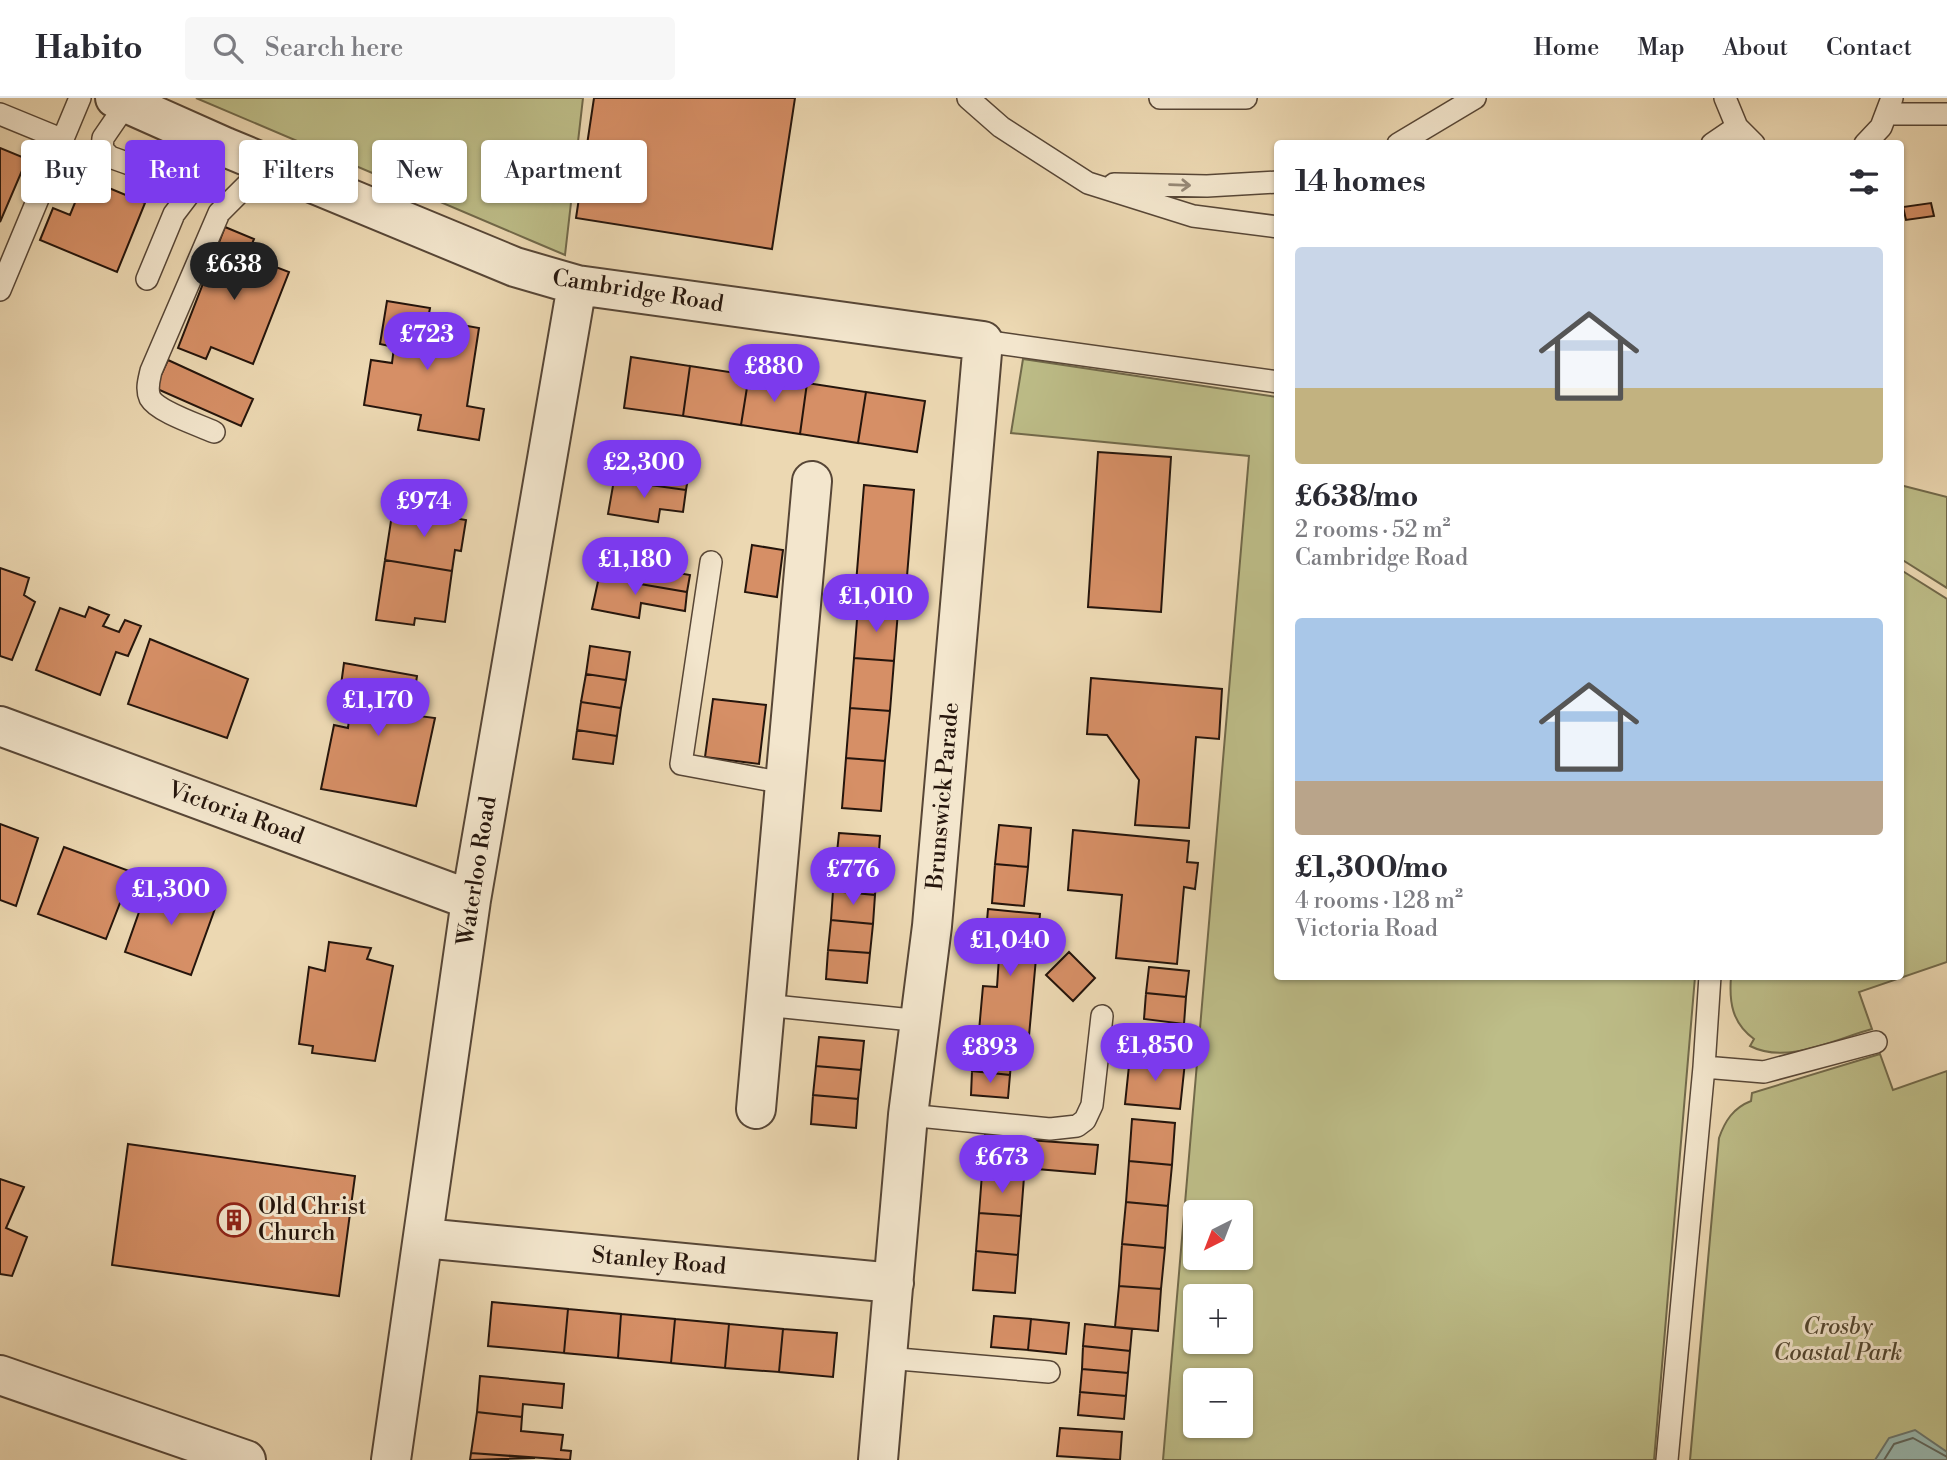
<!DOCTYPE html>
<html lang="en">
<head>
<meta charset="utf-8">
<style>
	:root { --surface:#fff; --page:#f7f7f7; --text:#2b2b33; --muted:#7c7c81; --line:#e1e1e2; --accent:#7c3aed }
	body { margin:0; font-family:"Libre Bodoni",serif; background:var(--page); color:var(--text); height:100vh; display:flex; flex-direction:column; font-size:26px; white-space:nowrap }
	* { box-sizing:border-box; margin:0 }
	p { font-size:23px; color:var(--muted) }
	.icon { flex:none; width:38px; height:38px; fill:none; stroke:currentColor; stroke-width:2; stroke-linecap:round; stroke-linejoin:round }
	.map { position:relative; flex:1; overflow:hidden }
	.sheet { position:absolute; left:1274px; top:42px; width:630px; height:840px; display:flex; flex-direction:column; background:var(--surface); border-radius:7px; box-shadow:0 2px 5px #0004 }
	.sheet>* { flex:none }
	.banner { position:absolute; left:21px; top:42px; width:665px; height:63px; display:flex; gap:14px }
	.needle { width:46px; rotate:222deg }
	.controls { position:absolute; left:1183px; top:1102px; display:grid; gap:14px }
	.controls a { display:grid; place-items:center; width:70px; height:70px; border-radius:7px; background:var(--surface); box-shadow:0 2px 5px #0004; font-size:35px }
	.price { position:absolute; translate:-50% -60px; padding:0 16px; border-radius:24px; background:var(--accent); color:#fff; font-size:23px; line-height:46px; filter:drop-shadow(0 2px 4px #0008) }
	.price::after { content:''; position:absolute; left:50%; top:42px; width:21px; height:16px; margin-left:-10px; background:inherit; clip-path:polygon(0 0,100% 0,50% 100%) }
	.price.selected { background:#222; color:#fff }
	ul { padding:0; list-style:none }
	li { display:grid; align-content:center; gap:14px; height:371px; padding:0 21px }
	li span { display:grid; place-items:center; height:217px; border-radius:7px; color:#555 }
	li>.icon { margin-inline-start:auto }
	span .icon { width:126px; height:126px; fill:#fffc; stroke-width:1 }
	li b { font-size:30px }
	h2 { display:flex; justify-content:space-between; align-items:center; height:84px; padding:0 21px; font-size:30px }
	.tag { padding:0 24px; border-radius:7px; background:var(--surface); box-shadow:0 2px 5px #0004; font-size:24px; line-height:63px }
	.tag.selected { background:var(--accent); color:#fff }
	header { display:flex; align-items:center; gap:42px; box-sizing:border-box; height:98px; padding:0 35px; background:var(--surface); border-bottom:2px solid var(--line) }
	header strong { font-size:33px }
	nav { display:flex; gap:38px; margin-inline-start:auto; font-size:24px }
	.search { width:490px; height:63px; background:var(--page); display:flex; align-items:center; gap:18px; box-sizing:border-box; padding:0 24px; border-radius:7px; color:var(--muted); font-size:26px }
	.map>svg:first-child { display:block }
	.green { fill:#bdbd88; stroke:#71694a; stroke-width:2; fill-rule:evenodd }
	.water { fill:#99b9b1; stroke:#6b776f; stroke-width:2 }
	.lines { fill:none; stroke-linecap:round; stroke-linejoin:round }
	.shore { stroke:#5f675e; stroke-width:2 }
	.building { fill:#d68f66; stroke:#25150c; stroke-width:2 }
	.service-casing { stroke:#574636; stroke-width:24 }
	.minor-casing { stroke:#574636; stroke-width:42 }
	.service { stroke:#f3e6cd; stroke-width:21 }
	.minor { stroke:#f3e6cd; stroke-width:38 }
	.oneway { stroke:#968876 }
	.labels { text-anchor:middle; dominant-baseline:central; stroke-width:6; stroke-linejoin:round; paint-order:stroke }
	.street-label { font-size:23px; fill:#25150c; stroke:#f3e6cd }
	.poi-label { font-size:23px; fill:#25150c; stroke:#f3e6cd; text-anchor:start }
	.park-label { font-size:23px; font-style:italic; fill:#534731; stroke:#f3e6cd }
</style>
</head>
<body>
<header>
<strong>Habito</strong>
<div class="search"><svg class="icon" aria-label="search" viewBox="0 0 24 24"><circle cx="10" cy="10" r="6"/><path d="M15 15l6 6"/></svg>Search here</div>
<nav><a>Home</a><a>Map</a><a>About</a><a>Contact</a></nav>
</header>
<div class="map">
<svg width="1947" height="1362" viewBox="0 0 1947 1362">
	<rect width="100%" height="100%" fill="#ecd8b2"/>
	<filter id="stains"><feTurbulence type="fractalNoise" baseFrequency=".00286" numOctaves="4"/><feColorMatrix values="0 0 0 0 .2 0 0 0 0 .09 0 0 0 0 .02 0 0 0 .5 -.17"/></filter>
	<radialGradient id="worn" r=".72"><stop offset=".6" stop-color="#630" stop-opacity="0"/><stop offset="1" stop-color="#630" stop-opacity=".3"/></radialGradient>
	<path class="green" d="M196,0h387l-18,157 -33,-14z
		M1023,261l254,38 1,579 417,1 -41,483h-491l86,-1004 -238,-23zM1195,1115h46v45h-46zM1195,1199h46v45h-46zM1195,1283h46v45h-46z
		M1900,387l47,12v91l-46,-29z
		M1901,472l46,29v363l-88,30 13,37c-37,10 -85,36 -122,17l4,-7c-22,-16 -25,-37 -23,-62l169,-1z
		M1880,956l13,36 54,-19v389h-257l29,-322c6,-17 14,-30 32,-37l1,-8z"/>
	<path class="water" d="M1915,1332l32,22v8h-72l14,-22z"/>
	<g class="lines">
		<path class="shore" d="M1884,1362l10,-16 19,-6 34,19"/>
	</g>
	<path class="building" d="M594,0h201l-23,151 -196,-31z
		M0,50l27,11 -27,63z
		M85,80l60,25 -28,69 -77,-32 13,-32 17,7z
		M1931,105l3,13 -28,4 -3,-13z
		M225,129l29,12 -7,17 42,16 -36,92 -42,-17 -5,12 -28,-11z
		M387,203l43,7 -2,11 51,9 -12,78 17,3 -5,31 -61,-10 3,-15 -57,-10 7,-45 21,3 2,-16 -14,-3z
		M631,259l59,9 -7,50 -59,-8z
		M168,262l85,39 -12,27 -86,-38z
		M690,268l59,9 -8,50 -58,-9z
		M749,277l58,8 -7,51 -59,-9z
		M807,285l59,9 -8,51 -58,-9z
		M866,294l59,9 -8,51 -59,-9z
		M619,349l47,8 -2,13 25,4 -3,18 -72,-10z
		M1098,354l73,5 -10,155 -73,-5z
		M614,382l72,10 -3,22 -23,-3 -2,13 -50,-8z
		M864,387l50,5 -9,111 -50,-5z
		M393,410l73,12 -5,31 -6,-1 -3,21 -67,-11z
		M752,447l31,5 -6,47 -32,-5z
		M604,448l47,8 -2,14 41,7 -3,17 -88,-15z
		M385,462l67,11 -7,51 -30,-4 -1,7 -38,-5z
		M0,470l29,10 -5,17 11,7 -23,58 -12,-4z
		M599,479l88,15 -2,19 -44,-8 -2,15 -47,-9z
		M89,509l20,8 -6,11 16,6 6,-12 16,6 -13,30 -12,-4 -16,43 -64,-25 24,-62 25,9z
		M858,509l40,4 -4,50 -40,-3z
		M150,541l98,40 -21,59 -99,-34z
		M590,548l40,6 -4,28 -40,-6z
		M854,560l40,3 -4,50 -40,-3z
		M344,565l73,13 -6,39 24,3 -19,88 -95,-17 13,-64 14,3 2,-18 -12,-3z
		M586,576l40,6 -5,28 -40,-6z
		M1091,580l131,11 -3,50 -23,-2 -7,91 -54,-3 4,-45 -32,-45 -20,-1z
		M713,601l53,6 -7,59 -54,-7z
		M581,604l40,6 -4,28 -40,-6z
		M850,610l40,3 -5,50 -39,-3z
		M577,632l40,6 -4,28 -40,-5z
		M846,660l39,3 -4,50 -39,-3z
		M0,726l38,14 -22,68 -16,-6z
		M999,727l32,3 -3,39 -33,-3z
		M1073,732l116,11 -2,21 11,1 -3,26 -11,-2 -7,77 -61,-6 6,-63 -54,-5z
		M839,735l41,3 -2,29 -42,-3z
		M64,749l68,25 -26,67 -68,-25z
		M836,764l42,3 -3,30 -42,-4z
		M995,766l33,3 -4,39 -32,-3z
		M151,780l66,25 -26,72 -66,-23z
		M833,793l42,4 -2,29 -42,-4z
		M988,811l52,5 -12,133 -50,-5 5,-56 14,1 2,-30 -15,-1z
		M831,822l42,4 -3,29 -42,-3z
		M329,844l42,6 -4,11 26,7 -18,95 -63,-8 1,-7 -14,-2 10,-77 16,4z
		M828,852l42,3 -3,30 -41,-4z
		M1069,854l26,26 -22,23 -27,-26z
		M1149,869l40,4 -3,26 -40,-4z
		M1146,895l40,4 -2,27 -40,-5z
		M1142,930l44,4 -1,30 -45,-4z
		M819,939l45,4 -3,29 -45,-4z
		M975,950l37,3 -2,24 -38,-4z
		M1130,958l55,6 -5,47 -55,-5z
		M816,968l45,4 -3,29 -45,-4z
		M972,973l38,4 -2,23 -37,-3z
		M813,997l45,4 -2,29 -45,-4z
		M1132,1021l43,4 -3,42 -43,-4z
		M985,1037l42,5 -3,37 -42,-3z
		M1027,1042l71,5 -3,29 -70,-6z
		M128,1046l227,32 -16,120 -227,-31z
		M1129,1063l43,4 -4,41 -42,-4z
		M982,1076l42,3 -3,39 -42,-3z
		M0,1081l24,8 -18,41 21,9 -15,39 -12,-2z
		M1126,1104l42,4 -3,42 -43,-4z
		M979,1115l42,3 -3,39 -42,-4z
		M1122,1146l43,4 -4,41 -42,-3z
		M976,1153l42,4 -3,38 -42,-3z
		M1119,1188l42,3 -3,42 -43,-4z
		M492,1204l76,7 -4,44 -76,-7z
		M568,1211l53,5 -3,44 -54,-5z
		M621,1216l54,5 -4,44 -53,-5z
		M994,1218l37,3 -3,31 -37,-3z
		M675,1221l54,5 -4,44 -54,-5z
		M1031,1221l38,4 -3,31 -38,-4z
		M729,1226l54,5 -4,43 -54,-4z
		M1085,1226l47,5 -2,22 -47,-5z
		M783,1231l54,4 -4,44 -54,-5z
		M1083,1248l47,5 -2,22 -46,-4z
		M1082,1271l46,4 -2,23 -46,-4z
		M480,1278l84,8 -2,24 -39,-4 -1,13 -45,-5z
		M1080,1294l46,4 -2,23 -46,-4z
		M477,1314l45,5 -1,14 42,4 -2,15 10,1 -1,9 -99,-7z
		M1060,1330l62,4 -2,28 -63,-4z
		M471,1355l64,5 -65,2z"/>
	<g class="lines">
		<defs>
			<path id="service" d="M968,0l33,29 87,56 105,33 85,11
				M1160,0h86
				M1725,0l12,29 17,17
				M127,5l-24,35 -1,11 8,8 84,30
				M0,16l61,25
				M1886,16h61
				M1398,46l77,-46
				M1712,46l25,-17
				M1865,46l16,-17 11,-29
				M1114,86l93,2 71,-4
				M147,181l27,-65 51,-67
				M0,192l80,-192
				M983,243l295,41
				M214,334c-15,-7 -56,-20 -64,-34 -4,-9 -1,-18 1,-27l68,-158 49,-49
				M711,464l-30,202 103,19
				M764,907l158,16
				M1704,969l60,5 112,-30
				M908,1017l142,14 27,-3 8,-6 7,-15 10,-89
				M887,1260l162,14
				M1667,1362l37,-393 6,-91"/>
			<path id="minor" d="M115,0l110,49 290,120 62,18 406,56 -51,585 -24,189 -30,345
				M0,628l471,174
				M756,1011l56,-628
				M423,1140l471,45
				M0,1277l246,85
				M391,1362l80,-560 106,-615"/>
		</defs>
		<use href="#service" class="service-casing"/>
		<use href="#minor" class="minor-casing"/>
		<use href="#service" class="service"/>
		<use href="#minor" class="minor"/>
	</g>
	<defs><path id="oneway-shaft" d="M-6 0H5M1.5-3L5.5 0L1.5 3" fill="none" stroke-width="1.6" stroke-linecap="round" stroke-linejoin="round" transform="scale(1.75)"/></defs>
	<use class="oneway" href="#oneway-shaft" transform="translate(1180 87) rotate(2)"/>
	<defs>
		<symbol id="building-ring" viewBox="-11 -11 22 22"><circle r="9.5" fill="#f3e6cd" stroke="#8f2418" stroke-width="1.5"/><path d="M-4-6H4V6H1V3H-1V6H-4ZM-2.5-4.3h1.7v1.8h-1.7ZM.8-4.3h1.7v1.8H.8ZM-2.5-1h1.7V.8h-1.7ZM.8-1h1.7V.8H.8Z" fill="#8f2418"/></symbol>
	</defs>
	<g fill-rule="evenodd">
		<use href="#building-ring" x="215" y="1103" width="38" height="38"/>
	</g>
	<g class="labels">
		<g class="street-label">
			<text transform="translate(638 193) rotate(9)">Cambridge Road</text>
			<text transform="translate(943 698) rotate(-85)">Brunswick Parade</text>
			<text transform="translate(236 715) rotate(20)">Victoria Road</text>
			<text transform="translate(477 773) rotate(-81)">Waterloo Road</text>
			<text transform="translate(659 1163) rotate(5)">Stanley Road</text>
		</g>
		<g class="poi-label">
			<text x="258" y="1109">Old Christ<tspan x="258" dy="26">Church</tspan></text>
		</g>
		<g class="park-label">
			<text x="1838" y="1229">Crosby<tspan x="1838" dy="26">Coastal Park</tspan></text>
		</g>
	</g>
	<rect width="100%" height="100%" filter="url(#stains)"/>
	<rect width="100%" height="100%" fill="url(#worn)"/>
</svg>
<div class="controls">
<a><svg class="needle" viewBox="-14 -14 28 28"><path d="M0-13l5 13h-10z" fill="#e53935"/><path d="M0 13l5-13h-10z" fill="#7c7c81"/></svg></a>
<a>+</a>
<a>−</a>
</div>
<b class="price selected" style="left:234px;top:204px">£638</b>
<b class="price" style="left:427px;top:274px">£723</b>
<b class="price" style="left:774px;top:306px">£880</b>
<b class="price" style="left:644px;top:402px">£2,300</b>
<b class="price" style="left:424px;top:441px">£974</b>
<b class="price" style="left:635px;top:499px">£1,180</b>
<b class="price" style="left:876px;top:536px">£1,010</b>
<b class="price" style="left:378px;top:640px">£1,170</b>
<b class="price" style="left:853px;top:809px">£776</b>
<b class="price" style="left:171px;top:829px">£1,300</b>
<b class="price" style="left:1010px;top:880px">£1,040</b>
<b class="price" style="left:1155px;top:985px">£1,850</b>
<b class="price" style="left:990px;top:987px">£893</b>
<b class="price" style="left:1002px;top:1097px">£673</b>
<div class="banner">
<a class="tag">Buy</a>
<a class="tag selected">Rent</a>
<a class="tag">Filters</a>
<a class="tag">New</a>
<a class="tag">Apartment</a>
</div>
<section class="sheet">
<h2>14 homes<svg class="icon" aria-label="filters" viewBox="0 0 24 24"><path d="M4 7h16M4 17h16"/><circle cx="9" cy="7" r="2"/><circle cx="15" cy="17" r="2"/></svg></h2>
<ul>
<li><span style="background:linear-gradient(#c9d6e8 65%,#c2b280 0)"><svg class="icon" aria-label="home" viewBox="0 0 24 24"><path d="M3 11l9-7 9 7M6 9v11h12V9"/></svg></span><div><b>£638/mo</b><p>2 rooms · 52 m²</p><p>Cambridge Road</p></div></li>
<li><span style="background:linear-gradient(#a9c7e8 75%,#b9a48a 0)"><svg class="icon" aria-label="home" viewBox="0 0 24 24"><path d="M3 11l9-7 9 7M6 9v11h12V9"/></svg></span><div><b>£1,300/mo</b><p>4 rooms · 128 m²</p><p>Victoria Road</p></div></li>
</ul>
</section>
</div>
</body>
</html>
